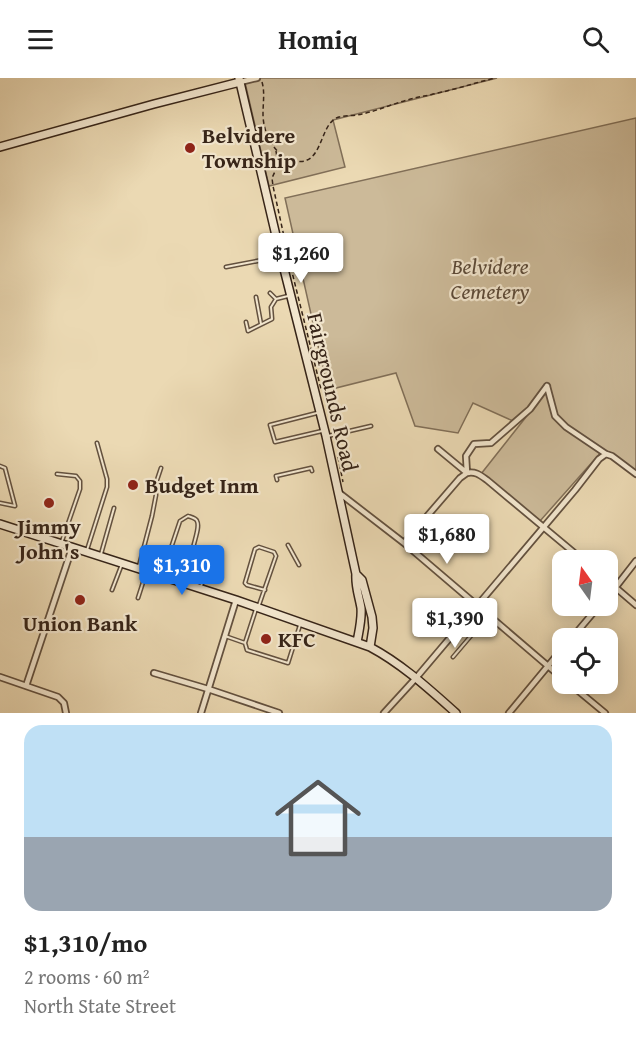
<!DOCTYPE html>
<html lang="en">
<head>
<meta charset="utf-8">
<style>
	:root { --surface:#fff; --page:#f2f2f2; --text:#222; --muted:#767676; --accent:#1a73e8 }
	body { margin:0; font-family:"Gentium Book Plus",serif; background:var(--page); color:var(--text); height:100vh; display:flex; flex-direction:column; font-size:22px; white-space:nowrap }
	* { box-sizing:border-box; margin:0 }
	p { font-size:20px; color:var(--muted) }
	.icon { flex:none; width:33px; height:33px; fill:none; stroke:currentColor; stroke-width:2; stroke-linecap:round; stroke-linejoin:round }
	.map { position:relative; height:635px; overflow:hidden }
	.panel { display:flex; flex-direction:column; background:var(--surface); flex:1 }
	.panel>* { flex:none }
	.needle { width:39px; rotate:346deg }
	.buttons { position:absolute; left:552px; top:472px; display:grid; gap:12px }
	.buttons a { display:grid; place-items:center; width:66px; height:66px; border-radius:12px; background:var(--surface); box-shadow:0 3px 15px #0003; font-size:30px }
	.price { position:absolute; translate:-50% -51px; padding:0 14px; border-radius:6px; background:#fff; color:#222; font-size:20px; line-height:39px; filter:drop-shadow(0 2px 3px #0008) }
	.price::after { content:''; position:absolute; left:50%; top:36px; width:18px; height:14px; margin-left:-9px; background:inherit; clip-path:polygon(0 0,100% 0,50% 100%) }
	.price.selected { background:var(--accent); color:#fff }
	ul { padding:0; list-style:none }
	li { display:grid; align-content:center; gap:12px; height:318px; padding:0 24px }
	li span { display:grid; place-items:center; height:186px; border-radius:18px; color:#555 }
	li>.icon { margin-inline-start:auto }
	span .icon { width:108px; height:108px; fill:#fffc; stroke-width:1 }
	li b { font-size:26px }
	header { display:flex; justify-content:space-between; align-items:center; height:78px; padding:0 24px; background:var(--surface); font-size:27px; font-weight:700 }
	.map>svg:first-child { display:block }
	.green { fill:#ccba99; stroke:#816f58; stroke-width:1.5 }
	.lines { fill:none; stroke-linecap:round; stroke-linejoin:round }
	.service-casing { stroke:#63513f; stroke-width:5 }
	.minor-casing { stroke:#63513f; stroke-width:8 }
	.secondary-casing { stroke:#362418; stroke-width:10 }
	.path { stroke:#362418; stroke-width:1.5; stroke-dasharray:4.5 3; stroke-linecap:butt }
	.service { stroke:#f2e6ce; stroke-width:2 }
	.minor { stroke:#f2e6ce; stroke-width:4.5 }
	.secondary { stroke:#f2e6ce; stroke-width:7 }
	.poi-dot { fill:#8f2418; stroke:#f2e6ce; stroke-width:2 }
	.labels { text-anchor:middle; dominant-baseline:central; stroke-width:4.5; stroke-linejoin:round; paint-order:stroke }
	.poi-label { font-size:22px; font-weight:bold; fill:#362418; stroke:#f2e6ce; text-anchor:start }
	.park-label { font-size:22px; font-style:italic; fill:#5c4a38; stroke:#f2e6ce }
	.street-label { font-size:22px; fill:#362418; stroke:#f2e6ce }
</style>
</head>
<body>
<header><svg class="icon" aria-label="menu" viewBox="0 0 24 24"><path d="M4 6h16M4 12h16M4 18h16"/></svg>Homiq<svg class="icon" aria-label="search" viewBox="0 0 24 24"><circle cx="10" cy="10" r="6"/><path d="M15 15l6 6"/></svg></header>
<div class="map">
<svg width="636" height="635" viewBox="0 0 636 635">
	<rect width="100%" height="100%" fill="#ebd9b3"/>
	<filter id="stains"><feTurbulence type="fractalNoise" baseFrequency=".00333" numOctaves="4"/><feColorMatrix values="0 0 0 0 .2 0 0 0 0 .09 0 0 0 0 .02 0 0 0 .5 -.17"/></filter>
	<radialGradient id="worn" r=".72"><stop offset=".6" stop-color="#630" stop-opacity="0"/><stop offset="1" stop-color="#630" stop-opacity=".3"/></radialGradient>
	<path class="green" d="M244,0h253l-164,42 12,47 -76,19z
		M636,40v353l-33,-21 -63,71 -59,-47 64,-81 -32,28 -40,-18 -15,30 -43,-7 -19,-53 -68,17 -43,-192z"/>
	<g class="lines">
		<defs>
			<path id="service" d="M226,189l52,-10
				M270,215l6,6 12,-3
				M256,219l5,27
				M246,244l2,9 24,-12 -1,-12 5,-8
				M317,335l-47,12 5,17 47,-11
				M328,358l43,-10
				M0,388l5,2 10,38 -15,-3
				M57,396l19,2 4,5v8l-18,52
				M277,402l-1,-4 35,-8 1,3
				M288,467l11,20
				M87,472l20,-63v-8l-10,-36
				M162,475l9,-5 9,-27 8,-5c3,1 8,2 9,5 4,7 -6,26 -5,36
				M101,476l13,-46
				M139,488l13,-50 4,-21 -1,-9 6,-18
				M201,508l3,-8
				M112,512l10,-26
				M138,520l8,-25
				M259,527l17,-49 -2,-4 -15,-5 -4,2 -10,34 2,2 18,5
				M225,558l20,7 11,-34
				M245,565l2,7 41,13 12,-38
				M453,579l34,-40"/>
			<path id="minor" d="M240,4l17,-4
				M547,308l8,30 11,11 40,27 6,2 24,18
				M438,371l29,24c8,-2 13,2 20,7l97,81
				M338,414l66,51 158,135
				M404,465l56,-65 7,-5 -1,-17 8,-12 17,-1 39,-34 17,-23
				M608,503l28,24
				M608,519l28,-36
				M571,561l28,-33
				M154,595l54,16 71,24
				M0,599l58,20 6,6 2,10
				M570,606l35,29
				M26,608l46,-138
				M201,635l35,-113
				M384,635l32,-35 159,-188 24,-31 7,-5
				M509,635l53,-64"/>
			<path id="secondary" d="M239,0l42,179 45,179 30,138c-1,12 3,22 5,34 1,11 -2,23 -4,34
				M0,69l154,-43 86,-22
				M0,446l236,76 134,47c32,17 59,42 86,66
				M356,496l6,6 10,37 1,11 -3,19"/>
		</defs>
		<use href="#service" class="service-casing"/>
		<use href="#minor" class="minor-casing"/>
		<use href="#secondary" class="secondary-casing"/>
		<path class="path" d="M262,4c3,10 1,21 1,32 0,17 9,38 26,45 36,14 28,-36 50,-42 8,-2 16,-1 23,-3 18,-4 35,-12 53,-16 6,-2 12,-2 18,-4 21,-4 41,-11 62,-16
			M276,73l2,14 -6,13 1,8 17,78 31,125
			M278,87l7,-5 5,-1
			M338,379l5,25"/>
		<use href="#service" class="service"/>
		<use href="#minor" class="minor"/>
		<use href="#secondary" class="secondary"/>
	</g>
	<g class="poi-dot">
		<circle cx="190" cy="70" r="6"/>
		<circle cx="133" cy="407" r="6"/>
		<circle cx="49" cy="425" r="6"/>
		<circle cx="80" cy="522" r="6"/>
		<circle cx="266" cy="561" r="6"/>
	</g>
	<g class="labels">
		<g class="poi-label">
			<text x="202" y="57">Belvidere<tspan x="202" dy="25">Township</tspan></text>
			<text x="145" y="407">Budget Inm</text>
			<text x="49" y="448" text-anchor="middle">Jimmy<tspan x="49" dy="25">John's</tspan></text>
			<text x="80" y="545" text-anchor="middle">Union Bank</text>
			<text x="278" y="561">KFC</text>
		</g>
		<g class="park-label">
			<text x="490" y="188">Belvidere<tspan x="490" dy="25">Cemetery</tspan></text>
		</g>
		<g class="street-label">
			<text transform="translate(333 314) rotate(77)">Fairgrounds Road</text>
		</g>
	</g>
	<rect width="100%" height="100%" filter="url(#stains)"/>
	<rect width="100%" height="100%" fill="url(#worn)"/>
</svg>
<div class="buttons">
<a><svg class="needle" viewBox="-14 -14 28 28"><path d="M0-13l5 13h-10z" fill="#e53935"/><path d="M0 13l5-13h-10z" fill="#767676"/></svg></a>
<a><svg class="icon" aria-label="locate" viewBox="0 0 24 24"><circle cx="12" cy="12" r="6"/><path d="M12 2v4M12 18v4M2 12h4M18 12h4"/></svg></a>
</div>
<b class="price" style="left:301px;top:206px">$1,260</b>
<b class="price" style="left:447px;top:487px">$1,680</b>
<b class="price selected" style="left:182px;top:518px">$1,310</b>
<b class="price" style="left:455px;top:571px">$1,390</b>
</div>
<section class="panel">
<ul>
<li><span style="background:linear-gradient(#bfe0f5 60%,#9aa5b1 0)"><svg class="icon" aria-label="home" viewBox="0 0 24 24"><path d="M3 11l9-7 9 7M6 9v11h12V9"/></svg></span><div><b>$1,310/mo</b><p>2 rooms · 60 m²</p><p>North State Street</p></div></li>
</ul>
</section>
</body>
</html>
